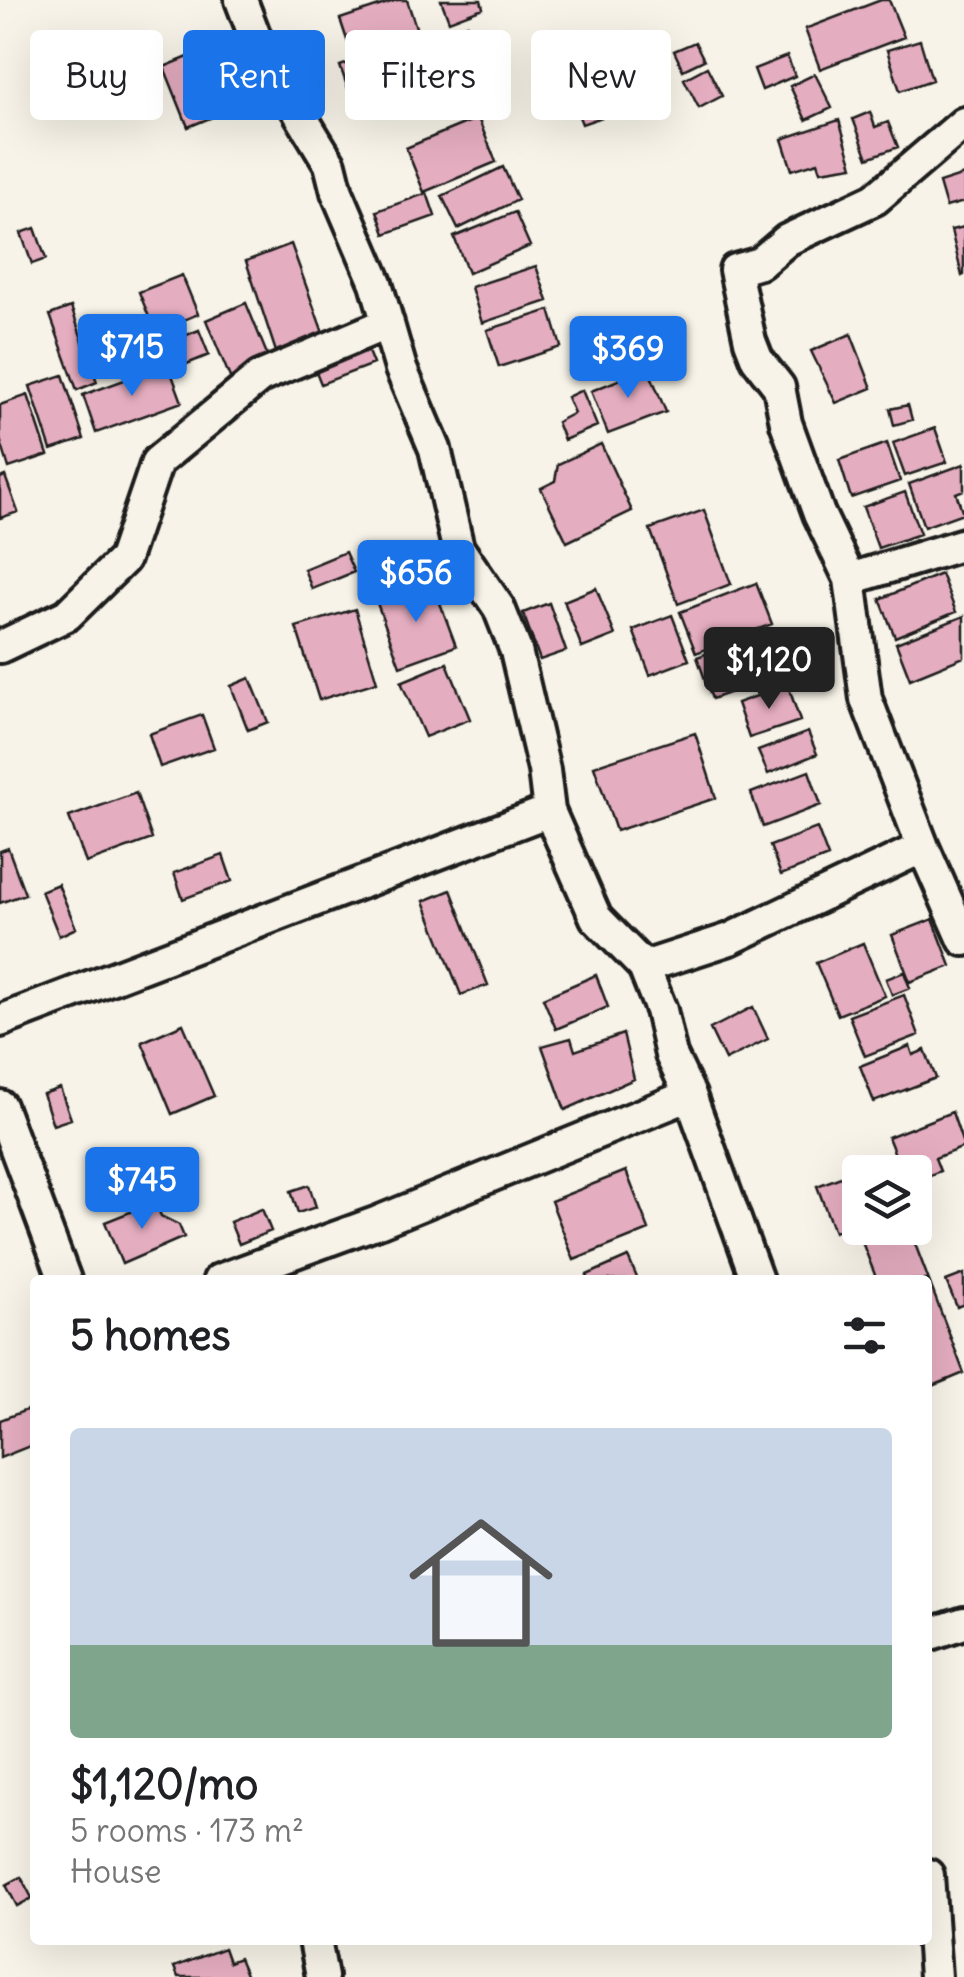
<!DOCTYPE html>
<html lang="en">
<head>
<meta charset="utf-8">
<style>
	:root { --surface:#fff; --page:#f6f6f6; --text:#202124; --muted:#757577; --accent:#1a73e8 }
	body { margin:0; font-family:Delius,sans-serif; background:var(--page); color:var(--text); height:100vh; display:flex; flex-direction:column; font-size:38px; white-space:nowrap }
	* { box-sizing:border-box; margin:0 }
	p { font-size:32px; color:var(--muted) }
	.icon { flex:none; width:55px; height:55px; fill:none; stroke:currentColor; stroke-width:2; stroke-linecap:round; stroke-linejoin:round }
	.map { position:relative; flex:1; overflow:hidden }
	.details { position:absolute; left:30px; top:1275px; width:902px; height:670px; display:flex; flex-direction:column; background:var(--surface); border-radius:10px; box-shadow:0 10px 40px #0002 }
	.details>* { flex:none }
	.banner { position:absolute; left:30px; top:30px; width:905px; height:90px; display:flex; gap:20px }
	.controls { position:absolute; left:842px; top:1155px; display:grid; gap:20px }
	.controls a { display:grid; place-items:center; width:90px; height:90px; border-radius:10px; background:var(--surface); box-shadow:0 10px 40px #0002; font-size:50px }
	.price { position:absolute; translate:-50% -85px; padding:0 22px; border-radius:10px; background:var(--accent); color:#fff; font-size:32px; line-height:65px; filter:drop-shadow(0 2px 5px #0008) }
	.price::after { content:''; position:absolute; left:50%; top:60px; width:30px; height:22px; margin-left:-15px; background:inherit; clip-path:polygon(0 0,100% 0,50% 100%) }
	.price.selected { background:#222; color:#fff }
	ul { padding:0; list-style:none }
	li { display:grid; align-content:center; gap:20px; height:530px; padding:0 40px }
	li span { display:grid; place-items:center; height:310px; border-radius:10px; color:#555 }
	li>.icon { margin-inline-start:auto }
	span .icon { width:180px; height:180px; fill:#fffc; stroke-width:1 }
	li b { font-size:42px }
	h2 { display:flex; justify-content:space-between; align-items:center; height:120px; padding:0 40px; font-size:42px }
	.tag { padding:0 35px; border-radius:10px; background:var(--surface); box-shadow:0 10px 40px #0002; font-size:35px; line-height:90px }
	.tag.selected { background:var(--accent); color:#fff }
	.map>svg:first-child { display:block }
	.building { fill:#e5adc0; stroke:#1c1c1c; stroke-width:2.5 }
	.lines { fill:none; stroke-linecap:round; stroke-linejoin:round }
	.street-casing { stroke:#1c1c1c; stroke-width:38 }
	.street { stroke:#f7f3e8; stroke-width:30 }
</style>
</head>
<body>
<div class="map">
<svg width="964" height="1977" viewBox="0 0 964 1977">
	<rect width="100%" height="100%" fill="#f7f3e8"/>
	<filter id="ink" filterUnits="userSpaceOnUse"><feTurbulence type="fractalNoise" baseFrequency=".01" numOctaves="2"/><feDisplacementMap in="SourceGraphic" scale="20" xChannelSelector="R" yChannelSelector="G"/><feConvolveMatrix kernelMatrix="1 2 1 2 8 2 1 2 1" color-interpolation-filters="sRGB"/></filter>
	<g filter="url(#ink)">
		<path class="building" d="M397,0h10l24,73 -79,27 -12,-34 14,-5 -14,-42z
			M441,0h40l2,8 -34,13z
			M881,0h8l15,37 -84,32 -15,-40z
			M467,24l15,41 -19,7 -15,-41z
			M232,39l24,60 -68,28 -24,-60z
			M920,40l12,40 -32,11 -13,-41z
			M695,42l9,18 -21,10 -9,-19z
			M787,56l8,20 -33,14 -8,-21z
			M707,67l15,29 -23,12 -15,-29z
			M815,74l17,34 -26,12 -16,-34z
			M598,100l7,16 -23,8 -6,-15z
			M870,112l5,15 13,-5 10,25 -30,11 -15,-39z
			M478,118l18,44 -72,30 -18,-44z
			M839,120l14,46 -32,5 -3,-9 -26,8 -10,-31z
			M503,167l15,33 -60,29 -16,-33z
			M964,175v27l-18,5 -7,-24z
			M427,193l8,23 -50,18 -8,-23z
			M515,212l15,34 -62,27 -14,-36z
			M964,227v48l-2,1 -11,-46z
			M35,228l11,31 -14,5 -11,-31z
			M291,244l35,97 -47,20 -33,-100z
			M536,266l12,35 -66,22 -11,-36z
			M182,275l16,39 -43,18 -16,-40z
			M246,303l25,61 -40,16 -25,-60z
			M71,307l26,75 -20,8 -27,-75z
			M550,310l11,37 -62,20 -12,-37z
			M199,330l10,25 -32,13 -10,-25z
			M851,334l21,54 -36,15 -25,-52z
			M363,339l10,25 -52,20 -10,-25z
			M168,364l14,38 -86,31 -13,-38z
			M648,368l18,44 -58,22 -17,-43z
			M63,375l21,64 -33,11 -21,-64z
			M582,390l15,36 -33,14 -7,-18 17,-9 -7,-16z
			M28,395l20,60 -39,13 -9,-29v-34z
			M908,405l4,15 -18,5 -4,-16z
			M935,428l12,34 -42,14 -12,-33z
			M887,443l13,38 -49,17 -12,-38z
			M601,444l31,67 -65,31 -26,-54 14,-7 3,-17z
			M964,464v26l-8,3 7,20 -39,14 -15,-43z
			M5,476l13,36 -18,6v-40z
			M905,492l15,42 -42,14 -15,-41z
			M704,510l27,74 -53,20 -28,-75z
			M345,552l9,20 -42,17 -8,-20z
			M941,574l15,38 -61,25 -15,-38z
			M756,583l16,41 -76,29 -16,-41z
			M433,584l23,62 -56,20 -23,-63z
			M596,588l19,47 -33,13 -18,-47z
			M549,603l17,48 -26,9 -17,-47z
			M355,609l22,73 -58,18 -23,-73z
			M672,615l17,45 -39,15 -17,-45z
			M964,616v41l-54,22 -14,-36z
			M788,630l13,33 -36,15 -14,-33z
			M748,639l15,42 -51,18 -15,-42z
			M447,663l23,56 -45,18 -24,-55z
			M250,678l18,44 -20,8 -17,-44z
			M788,685l12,36 -51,17 -12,-35z
			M202,715l12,33 -54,19 -11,-33z
			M808,732l9,22 -49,20 -10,-23z
			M695,733l21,65 -100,33 -22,-65z
			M809,771l12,34 -58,22 -12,-34z
			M136,793l16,46 -66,24 -17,-46z
			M817,828l11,29 -47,18 -11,-29z
			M8,848l17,46 -25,9v-52z
			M223,855l9,26 -49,18 -9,-26z
			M58,884l18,44 -17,8 -18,-45z
			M451,890l37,95 -27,10 -37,-94z
			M933,919l18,47 -41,16 -18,-47z
			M863,943l22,53 -47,19 -22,-52z
			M904,972l6,16 -18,7 -6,-16z
			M596,975l12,32 -52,22 -13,-31z
			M904,995l15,40 -54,21 -16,-40z
			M753,1007l15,32 -43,21 -15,-31z
			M183,1024l31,72 -42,18 -30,-72z
			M623,1034l11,45 -69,31 -23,-64 29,-8 4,13z
			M910,1046l3,9 12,-5 11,28 -62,24 -14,-36z
			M60,1088l11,31 -18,6 -10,-31z
			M952,1112l12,35 -29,11 5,13 -25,10v-9h-13l-14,-35z
			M883,1161l4,11h-27v51l-26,9 -17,-46z
			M626,1171l23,59 -75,30 -23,-59z
			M309,1185l7,22 -18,6 -7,-22z
			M155,1202l6,14 18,9 5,12 -62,27 -17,-42z
			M262,1209l9,22 -32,13 -9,-22z
			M869,1228h40l55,145 -36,15v-108h-51l-19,-48z
			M628,1257l10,23h-49l-2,-5z
			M964,1274v30l-7,3 -11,-26z
			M29,1409l6,15v20l-35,14v-38z
			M21,1877l11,21 -15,8 -11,-21z
			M224,1948l5,14 10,-4 8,19h-69l-4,-10z"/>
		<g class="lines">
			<defs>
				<path id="street" d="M241,0l18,47 71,117 7,28 39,91 25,86 34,80 23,99 41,60 17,43 28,119 5,41 47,107 48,49 17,43 10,45 19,40 67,185
					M964,123l-89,76 -88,41 -27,23 -25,7 15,71 7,18 22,28 7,36 33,91 31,65 16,120 57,148 41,93
					M850,579l114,-35
					M0,647l67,-32 57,-56 33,-97 103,-85 128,-54
					M644,967l86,-28 193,-92
					M0,1021l549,-210
					M0,1106l65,174
					M219,1280l159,-58 312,-127
					M928,1635l36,-12
					M928,1875l7,102
					M315,1940l7,37"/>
			</defs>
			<use href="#street" class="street-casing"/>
			<use href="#street" class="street"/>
		</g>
	</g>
</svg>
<div class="controls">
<a><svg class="icon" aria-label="layers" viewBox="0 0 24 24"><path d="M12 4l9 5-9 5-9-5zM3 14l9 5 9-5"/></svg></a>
</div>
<b class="price" style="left:132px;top:399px">$715</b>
<b class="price" style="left:628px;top:401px">$369</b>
<b class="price" style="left:416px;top:625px">$656</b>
<b class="price selected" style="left:769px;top:712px">$1,120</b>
<b class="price" style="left:142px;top:1232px">$745</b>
<div class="banner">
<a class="tag">Buy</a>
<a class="tag selected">Rent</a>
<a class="tag">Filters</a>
<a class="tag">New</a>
</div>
<section class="details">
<h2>5 homes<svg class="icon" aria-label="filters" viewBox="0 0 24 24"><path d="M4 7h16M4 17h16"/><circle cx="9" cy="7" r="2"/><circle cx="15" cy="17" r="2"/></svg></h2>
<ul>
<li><span style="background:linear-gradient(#c9d6e8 70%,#7fa58c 0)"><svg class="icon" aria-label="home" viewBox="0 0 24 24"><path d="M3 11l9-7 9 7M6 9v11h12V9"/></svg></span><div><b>$1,120/mo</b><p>5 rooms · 173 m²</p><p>House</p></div></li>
</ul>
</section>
</div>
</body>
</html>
